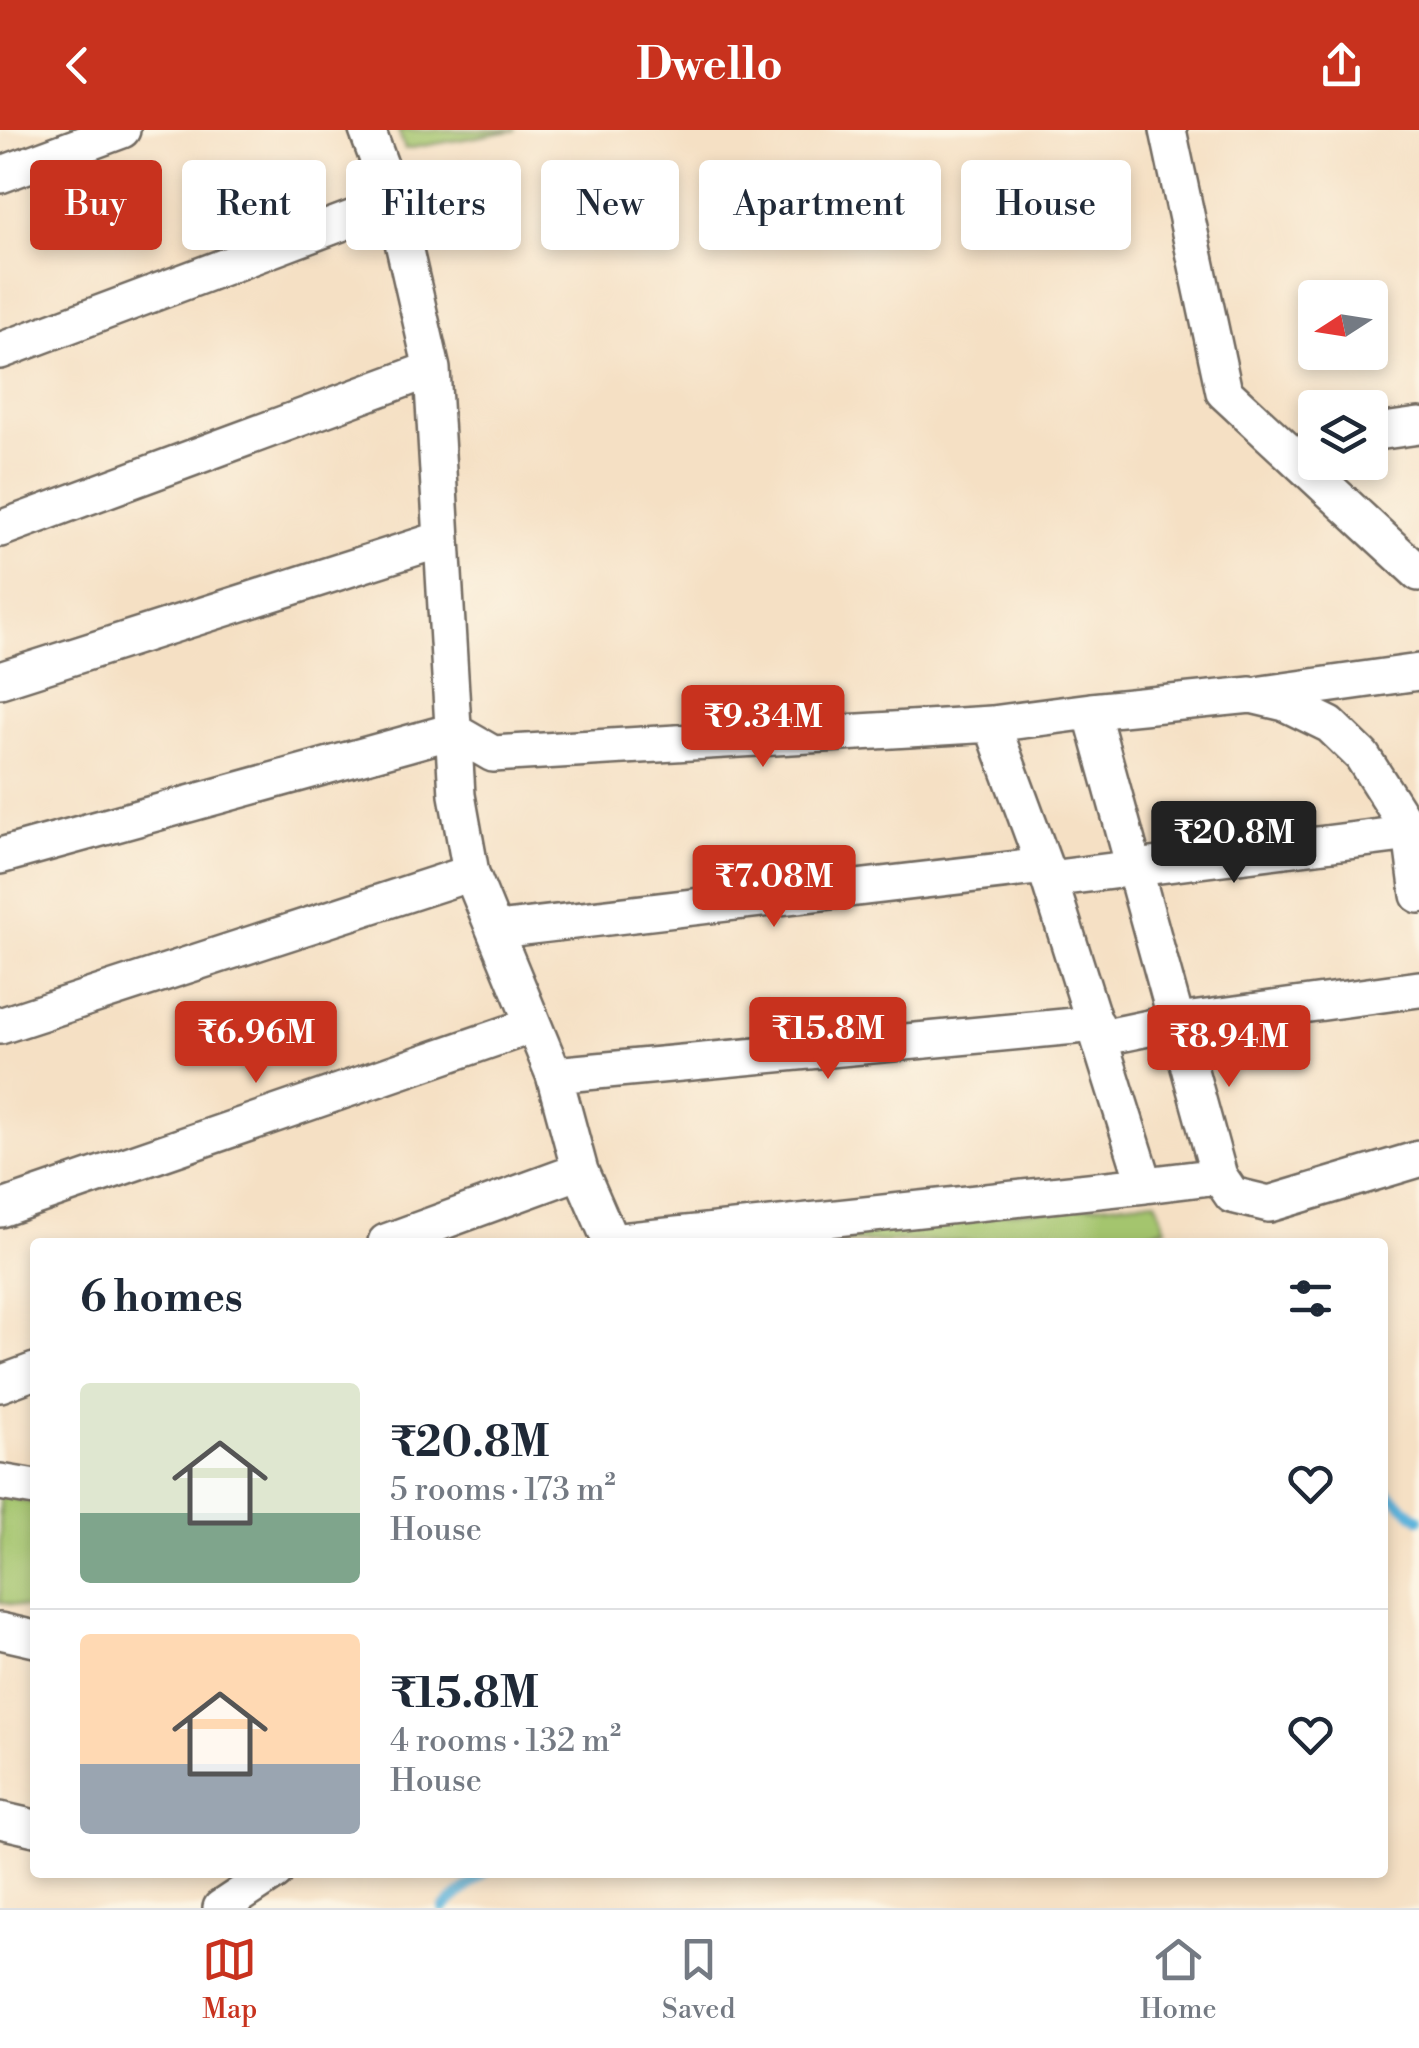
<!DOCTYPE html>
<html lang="en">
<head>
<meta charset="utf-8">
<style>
	:root { --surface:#fff; --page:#f6f6f7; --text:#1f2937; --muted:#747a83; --line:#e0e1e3; --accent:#c8321e }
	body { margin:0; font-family:"Libre Bodoni",serif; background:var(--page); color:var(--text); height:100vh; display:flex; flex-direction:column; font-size:38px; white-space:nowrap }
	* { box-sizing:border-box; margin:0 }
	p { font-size:32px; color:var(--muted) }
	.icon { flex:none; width:55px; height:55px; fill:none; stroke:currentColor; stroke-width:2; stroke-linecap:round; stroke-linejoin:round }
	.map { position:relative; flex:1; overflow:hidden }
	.side { position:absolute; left:30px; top:1108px; width:1358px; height:640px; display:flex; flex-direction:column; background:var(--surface); border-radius:10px; box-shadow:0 5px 15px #0003 }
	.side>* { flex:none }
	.top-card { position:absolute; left:30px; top:30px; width:1360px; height:90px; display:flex; gap:20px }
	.needle { width:65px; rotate:258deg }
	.buttons { position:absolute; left:1298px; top:150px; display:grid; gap:20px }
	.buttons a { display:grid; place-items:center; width:90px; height:90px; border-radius:10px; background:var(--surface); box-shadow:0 5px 15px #0003; font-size:50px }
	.price { position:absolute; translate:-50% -85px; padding:0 22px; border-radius:10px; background:var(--accent); color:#fff; font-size:32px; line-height:65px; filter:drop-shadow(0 2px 5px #0008) }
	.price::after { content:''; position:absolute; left:50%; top:60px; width:30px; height:22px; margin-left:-15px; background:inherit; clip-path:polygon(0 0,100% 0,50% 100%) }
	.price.current { background:#222; color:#fff }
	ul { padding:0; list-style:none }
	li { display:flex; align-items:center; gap:30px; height:250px; padding:0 50px }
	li+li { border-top:2px solid var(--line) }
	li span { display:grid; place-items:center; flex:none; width:280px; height:200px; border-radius:10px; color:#555 }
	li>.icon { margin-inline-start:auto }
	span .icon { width:120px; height:120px; fill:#fffc; stroke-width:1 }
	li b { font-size:42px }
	h2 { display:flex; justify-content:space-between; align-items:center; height:120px; padding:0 50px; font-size:42px }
	.tag { padding:0 35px; border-radius:10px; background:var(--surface); box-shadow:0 5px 15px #0003; font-size:35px; line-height:90px }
	.tag.current { background:var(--accent); color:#fff }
	header { display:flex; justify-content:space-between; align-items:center; height:130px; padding:0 50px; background:var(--accent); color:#fff; font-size:45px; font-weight:700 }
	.dock { display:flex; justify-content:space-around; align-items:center; height:140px; border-top:2px solid var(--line); background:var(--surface); font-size:28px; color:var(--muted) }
	.dock a { display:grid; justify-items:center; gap:5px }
	.dock .current { color:var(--accent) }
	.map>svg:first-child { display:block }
	.green { fill:#a4c56e; stroke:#68784c; stroke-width:2.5 }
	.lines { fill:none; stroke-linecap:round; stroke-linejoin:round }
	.stream { stroke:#5fb4db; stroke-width:10 }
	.minor-casing { stroke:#726a61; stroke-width:40 }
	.minor { stroke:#fff; stroke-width:35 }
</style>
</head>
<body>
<header><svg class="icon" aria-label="back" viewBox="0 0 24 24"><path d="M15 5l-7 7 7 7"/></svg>Dwello<svg class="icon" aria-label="share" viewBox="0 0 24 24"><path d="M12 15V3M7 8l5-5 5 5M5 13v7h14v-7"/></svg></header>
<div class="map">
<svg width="1419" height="1778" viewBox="0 0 1419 1778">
	<rect width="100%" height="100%" fill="#fcf5e5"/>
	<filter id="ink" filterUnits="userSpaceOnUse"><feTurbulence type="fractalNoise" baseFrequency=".01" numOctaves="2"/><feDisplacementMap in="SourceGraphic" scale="20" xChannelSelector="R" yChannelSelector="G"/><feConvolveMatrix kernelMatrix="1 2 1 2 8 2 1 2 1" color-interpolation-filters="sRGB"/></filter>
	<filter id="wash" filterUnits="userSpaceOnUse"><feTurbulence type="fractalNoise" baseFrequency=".0048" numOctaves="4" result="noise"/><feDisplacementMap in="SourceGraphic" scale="40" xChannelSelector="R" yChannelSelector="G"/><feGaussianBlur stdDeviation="2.25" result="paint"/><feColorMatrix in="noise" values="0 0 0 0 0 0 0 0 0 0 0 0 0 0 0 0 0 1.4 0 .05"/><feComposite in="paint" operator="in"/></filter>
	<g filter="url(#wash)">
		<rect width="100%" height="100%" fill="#f5e0c4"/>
		<path class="green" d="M398,0h118l-111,19z
			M1156,1070l10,28 -57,14h-439z
			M0,1365l35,8v107l-35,-8z"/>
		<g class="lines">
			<path class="stream" d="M1382,1358l37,31
				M443,1778l42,-36"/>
		</g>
	</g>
	<g filter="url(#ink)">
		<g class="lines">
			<defs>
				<path id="minor" d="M367,0l27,73 38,166 25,426 14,78 83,202 26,96 31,71
					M1168,0l56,262 195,181
					M0,45l122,-45
					M0,221l394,-148
					M1370,303l49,-7
					M0,399l432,-160
					M0,550l439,-140
					M1262,564l157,-22
					M0,726l453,-125 40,23 499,-30 99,-13
					M1049,749l362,-46
					M1419,765l-8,-62 -49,-77 -32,-31 -45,-22 -34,-8 -160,16 128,465 13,19 37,9 150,-45
					M497,800l547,-64
					M0,896l471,-153
					M1101,908l76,-16 242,-33
					M554,945l542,-51
					M1145,1055l74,-9
					M0,1079l533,-184
					M386,1112l194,-71
					M611,1112l534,-57 -96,-306 -57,-155
					M0,1254l35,-13
					M0,1352l35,6
					M0,1501l35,8
					M0,1690l35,8
					M221,1778l54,-36"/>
			</defs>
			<use href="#minor" class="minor-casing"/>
			<use href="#minor" class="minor"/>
		</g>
	</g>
</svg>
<div class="buttons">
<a><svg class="needle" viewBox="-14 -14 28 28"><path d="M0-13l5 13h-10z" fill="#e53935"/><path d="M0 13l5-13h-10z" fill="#747a83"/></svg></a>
<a><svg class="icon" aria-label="layers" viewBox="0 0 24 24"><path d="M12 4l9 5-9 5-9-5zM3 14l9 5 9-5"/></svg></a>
</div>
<b class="price" style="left:763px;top:640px">₹9.34M</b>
<b class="price current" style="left:1234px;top:756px">₹20.8M</b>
<b class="price" style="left:774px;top:800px">₹7.08M</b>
<b class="price" style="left:828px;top:952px">₹15.8M</b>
<b class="price" style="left:256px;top:956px">₹6.96M</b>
<b class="price" style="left:1229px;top:960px">₹8.94M</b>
<div class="top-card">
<a class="tag current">Buy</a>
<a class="tag">Rent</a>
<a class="tag">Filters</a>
<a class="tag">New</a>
<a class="tag">Apartment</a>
<a class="tag">House</a>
</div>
<section class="side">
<h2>6 homes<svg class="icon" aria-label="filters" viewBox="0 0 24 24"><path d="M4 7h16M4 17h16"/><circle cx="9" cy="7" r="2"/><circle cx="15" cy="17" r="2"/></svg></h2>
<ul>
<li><span style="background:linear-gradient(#dfe7d0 65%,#7fa58c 0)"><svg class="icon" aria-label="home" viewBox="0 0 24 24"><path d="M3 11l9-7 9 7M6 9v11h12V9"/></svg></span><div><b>₹20.8M</b><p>5 rooms · 173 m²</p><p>House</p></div><svg class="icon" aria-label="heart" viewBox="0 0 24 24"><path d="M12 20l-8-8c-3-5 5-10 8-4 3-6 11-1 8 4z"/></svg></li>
<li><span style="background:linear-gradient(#ffd9b3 65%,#9aa5b1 0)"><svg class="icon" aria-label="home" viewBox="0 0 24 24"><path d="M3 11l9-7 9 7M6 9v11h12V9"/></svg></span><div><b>₹15.8M</b><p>4 rooms · 132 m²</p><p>House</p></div><svg class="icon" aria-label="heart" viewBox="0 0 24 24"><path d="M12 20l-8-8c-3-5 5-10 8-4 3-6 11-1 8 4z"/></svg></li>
</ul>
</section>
</div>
<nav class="dock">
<a class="current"><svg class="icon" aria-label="map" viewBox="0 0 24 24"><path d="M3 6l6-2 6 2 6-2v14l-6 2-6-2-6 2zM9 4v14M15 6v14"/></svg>Map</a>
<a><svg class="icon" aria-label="saved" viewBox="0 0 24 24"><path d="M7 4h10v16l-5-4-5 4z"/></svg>Saved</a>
<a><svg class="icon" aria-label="home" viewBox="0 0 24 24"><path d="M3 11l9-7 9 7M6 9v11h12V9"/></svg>Home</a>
</nav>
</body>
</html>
